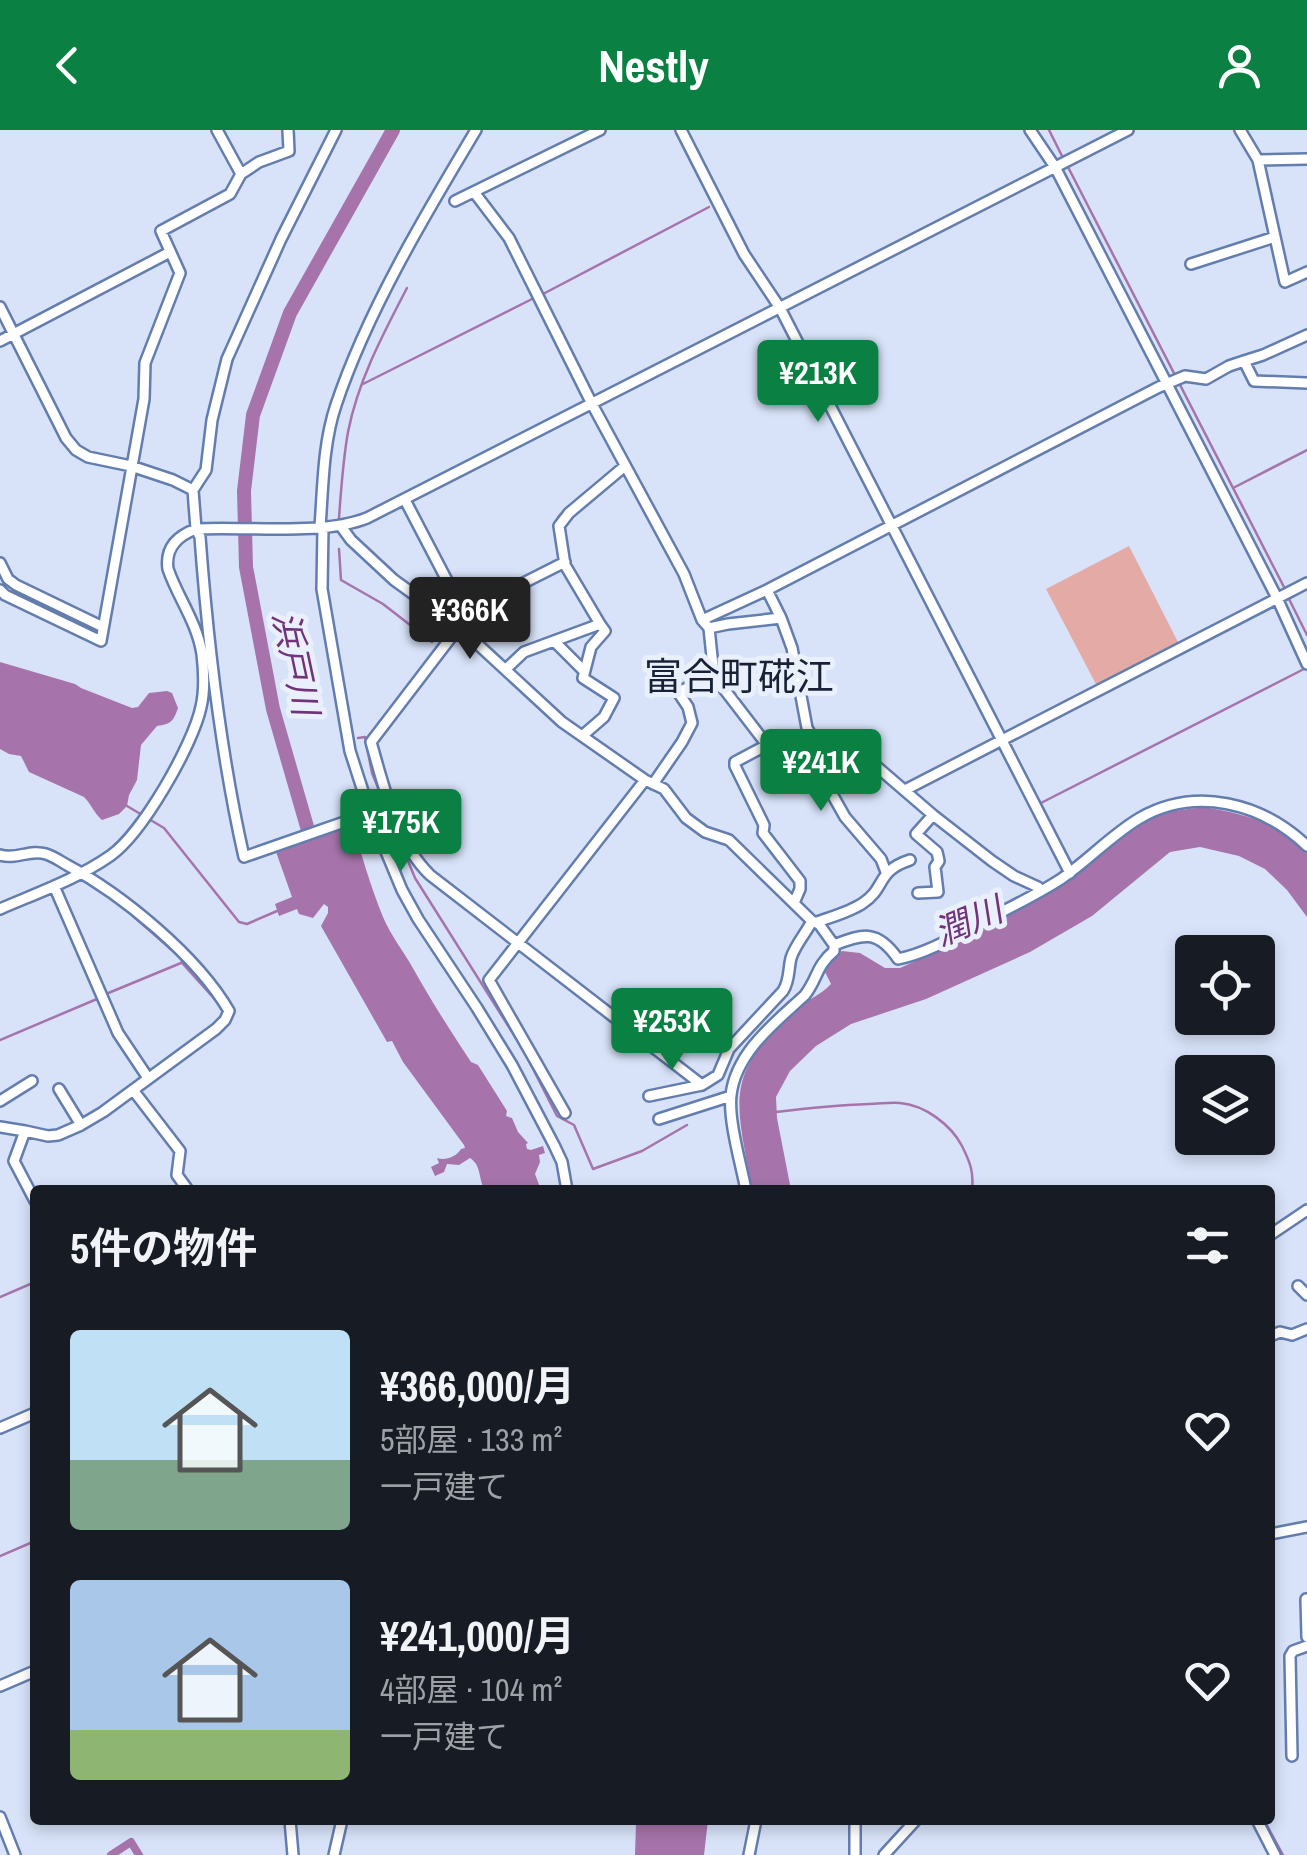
<!DOCTYPE html>
<html lang="ja">
<head>
<meta charset="utf-8">
<style>
	:root { --surface:#171b24; --page:#242831; --text:#f1f3f6; --muted:#9ea1a6; --accent:#0b8043 }
	body { margin:0; font-family:"Archivo Narrow","Noto Sans JP",sans-serif; background:var(--page); color:var(--text); height:100vh; display:flex; flex-direction:column; font-size:38px; white-space:nowrap }
	* { box-sizing:border-box; margin:0 }
	p { font-size:32px; color:var(--muted) }
	.icon { flex:none; width:55px; height:55px; fill:none; stroke:currentColor; stroke-width:2; stroke-linecap:round; stroke-linejoin:round }
	.map { position:relative; flex:1; overflow:hidden }
	.side { position:absolute; left:30px; top:1055px; width:1245px; height:640px; display:flex; flex-direction:column; background:var(--surface); border-radius:10px; box-shadow:0 5px 15px #0003 }
	.side>* { flex:none }
	.controls { position:absolute; left:1175px; top:805px; display:grid; gap:20px }
	.controls a { display:grid; place-items:center; width:100px; height:100px; border-radius:10px; background:var(--surface); box-shadow:0 5px 15px #0003; font-size:50px }
	.price { position:absolute; translate:-50% -85px; padding:0 22px; border-radius:10px; background:var(--accent); color:#fff; font-size:32px; line-height:65px; filter:drop-shadow(0 2px 5px #0008) }
	.price::after { content:''; position:absolute; left:50%; top:60px; width:30px; height:22px; margin-left:-15px; background:inherit; clip-path:polygon(0 0,100% 0,50% 100%) }
	.price.current { background:#222; color:#fff }
	ul { padding:0; list-style:none }
	li { display:flex; align-items:center; gap:30px; height:250px; padding:0 40px }
	li span { display:grid; place-items:center; flex:none; width:280px; height:200px; border-radius:10px; color:#555 }
	li>.icon { margin-inline-start:auto }
	span .icon { width:120px; height:120px; fill:#fffc; stroke-width:1 }
	li b { font-size:42px }
	h2 { display:flex; justify-content:space-between; align-items:center; height:120px; padding:0 40px; font-size:42px }
	header { display:flex; justify-content:space-between; align-items:center; height:130px; padding:0 40px; background:var(--accent); color:#fff; font-size:45px; font-weight:800 }
	.map>svg:first-child { display:block }
	.green { fill:#e4aaa6 }
	.water { fill:#a674ab }
	.lines { fill:none; stroke-linecap:round; stroke-linejoin:round }
	.stream { stroke:#a674ab; stroke-width:2.5 }
	.canal { stroke:#a674ab; stroke-width:8 }
	.river { stroke:#a674ab; stroke-width:14 }
	.minor-casing { stroke:#647daf; stroke-width:14 }
	.minor { stroke:#fff; stroke-width:9 }
	.labels { text-anchor:middle; dominant-baseline:central; stroke-width:10; stroke-linejoin:round; paint-order:stroke }
	.water-label { font-size:35px; font-style:italic; fill:#713379; stroke:#eaf0fb }
	.quarter-label { font-size:38px; fill:#182236; stroke:#eaf0fb }
</style>
</head>
<body>
<header><svg class="icon" aria-label="back" viewBox="0 0 24 24"><path d="M15 5l-7 7 7 7"/></svg>Nestly<svg class="icon" aria-label="person" viewBox="0 0 24 24"><circle cx="12" cy="8" r="4"/><path d="M4 21q1-7 8-7t8 7"/></svg></header>
<div class="map">
<svg width="1307" height="1725" viewBox="0 0 1307 1725">
	<rect width="100%" height="100%" fill="#d8e3f9"/>
	<path class="green" d="M1129,416l51,100 -82,42 -52,-99z"/>
	<path class="water" d="M0,532l75,22 6,4 51,20 6,-1 11,-14 18,-2 5,2 6,15c-5,14 -7,16 -21,18l-16,19 -4,35 -8,15 -2,11 -8,8 -17,6c-8,-7 -11,-16 -18,-23l-55,-25 -8,-16 -12,-2 -9,-5z
		M1203,677c39,6 75,16 104,44v66l-20,-27 -22,-21 -26,-13 -39,-9 -30,5 -78,64 -62,36 -104,47 -75,25 -35,22 -26,25 -14,26 1,21 14,72h-39c-16,-91 -30,-116 47,-183 10,-8 23,-13 32,-23l-9,-18 20,-15 18,2 25,15h15l58,-26 78,-41 99,-73 25,-15z
		M351,692c11,32 19,64 32,95 8,19 21,35 31,53 18,32 37,62 57,92l7,3 29,46 -1,5 6,2 6,14 10,11 -2,1 1,5 4,1 12,-4 2,7 -6,2 1,7 -5,12 6,16h-56c-7,-11 -3,-24 -15,-32l-11,7 -12,-1 -3,8 -9,4 -4,-9 8,-4 -2,-5c8,3 19,-1 24,-9l4,-1 -1,-3 -61,-83 -11,-21 -5,1 -66,-116 7,-13v-6l-4,-3 -11,14 -14,-4 -2,-5 -18,7 -4,-12 17,-7 -17,-48z
		M644,1690h64l-4,35h-69l1,-31z"/>
	<g class="lines">
		<path class="stream" d="M1049,0l15,30
			M1068,37l218,424
			M543,164l166,-87
			M363,254l173,-87
			M1235,357l72,-37
			M339,388c2,-29 4,-58 9,-86 10,-51 35,-98 59,-144
			M339,419l2,31 42,24 49,38 15,-19
			M560,431l-5,-38 5,-8 57,-48
			M1289,469l18,36
			M358,608l7,-1 7,36 43,105 109,173 33,65 17,9 19,44 49,-18 45,-26
			M1037,675l269,-137
			M127,676l37,22 75,94 8,2 30,-13
			M133,786l48,42 2,6 37,41
			M106,864l75,-31
			M0,910l97,-41
			M776,982c32,-4 62,-7 93,-8 10,0 21,-2 31,-1 25,2 51,22 62,43 8,16 12,26 10,44
			M0,1167l35,-15
			M0,1426l35,-15
			M0,1551l35,-15
			M1264,1690l19,35"/>
		<path class="canal" d="M111,1725l20,-13 8,13"/>
		<path class="river" d="M312,714l-39,-135 -27,-142 -2,-76 9,-76 37,-102 103,-183"/>
		<defs>
			<path id="minor" d="M217,0l24,44
				M681,0l63,124 36,54 290,565
				M1030,0l25,37 112,217 110,214 30,66
				M1240,0l18,30 27,122 22,-10
				M1258,30l49,-1
				M474,62l35,46 83,166 92,170 18,46 7,8 5,48 -36,16 10,15 4,16 -10,19 -29,42
				M455,71l145,-71
				M1191,134l84,-27
				M0,177l66,131 10,12 12,7 43,9 42,14 20,10 3,39 4,8c8,108 20,214 44,320l126,-44
				M0,211l170,-89
				M1244,231l19,-6 44,-20
				M193,360l13,-20 6,-50 15,-61 54,-120 55,-109
				M405,370l59,113 -5,14 -88,115c13,45 25,100 59,133l272,210 16,-10 11,-26 54,-58c7,-11 5,-21 8,-33 4,-13 15,-25 21,-37
				M340,395l11,15 43,40 65,47 103,95 83,58 19,9 22,29 19,14 24,8 83,81 7,3 15,21
				M320,397c3,-40 3,-84 16,-122 31,-93 89,-190 140,-275
				M323,397l-1,62 28,162 20,62 32,77 16,29 59,89 35,57 42,80 8,17 5,28
				M0,433l8,16 8,6 87,42
				M0,460l5,5 96,46 43,-242 1,-36 35,-90 -19,-42 69,-37 11,-20 18,-12 30,-11 -1,-21
				M767,460l14,28
				M464,483l101,-51
				M702,490l65,-30 392,-203 26,-11 21,3 23,-13 15,-5 10,20 53,2
				M709,498l19,-4 53,-6 11,30 15,80 9,16 35,16 25,6 57,49 59,46 22,15 24,11 3,4
				M554,511l30,30
				M506,539l18,-17 76,-28 -35,-59 -6,-39 10,-13 56,-47
				M714,546l53,69 -32,17v4l29,59 -1,8 37,48v8l-6,14
				M582,606l22,-19 10,-19 -31,-20 8,-31 14,-16 -5,-7
				M767,615l10,3 30,29 25,17 13,23 36,42 5,13
				M905,660l402,-207
				M0,725c16,5 30,-6 46,-1 7,2 14,7 21,11 56,30 130,91 162,146l-4,9 -9,9 -113,83 -22,13 -23,10 -10,1 -23,-5 -11,30 21,40
				M54,756l64,147 30,45
				M918,763l20,-1 -3,-25 4,-6 -2,-9 -21,-18 17,-19
				M0,779c37,-16 77,-30 110,-53 32,-22 83,-111 91,-149 4,-17 3,-36 1,-53 -5,-32 -24,-56 -34,-85 -3,-21 9,-33 28,-40 50,-3 126,7 171,-11l761,-388
				M817,792c14,-5 33,-10 46,-19 23,-15 13,-32 47,-43
				M59,959l22,36
				M133,960l47,61 -3,24 11,15
				M649,966l53,-11
				M0,971l32,-20
				M565,983l-76,-133 156,-200
				M659,989l72,-23
				M0,997l25,4
				M746,1060c-5,-26 -18,-70 -15,-95 5,-43 45,-73 74,-100 13,-17 11,-29 29,-44v-6c30,-12 44,-15 64,14 31,-6 61,-25 90,-40 25,-13 50,-25 73,-40 28,-19 50,-44 79,-61 56,-32 122,-15 167,28
				M1270,1105l37,-25
				M1298,1156l9,9
				M1270,1206l10,-4 12,3 15,-6
				M0,1298l35,-15
				M1270,1404l37,-7
				M1306,1469l1,38
				M0,1556l35,-15
				M1292,1626l-2,-100 3,-5 14,-5
				M0,1687l15,38
				M290,1690l3,35
				M1257,1690l18,35
				M334,1725l8,-35
				M749,1725l7,-35
				M855,1725v-35
				M884,1725l32,-35"/>
		</defs>
		<use href="#minor" class="minor-casing"/>
		<use href="#minor" class="minor"/>
	</g>
	<g class="labels">
		<g class="water-label">
			<text transform="translate(296 533) rotate(78)">浜戸川</text>
			<text transform="translate(968 791) rotate(-23)">潤川</text>
		</g>
		<g class="quarter-label">
			<text x="739" y="546">富合町硴江</text>
		</g>
	</g>
</svg>
<div class="controls">
<a><svg class="icon" aria-label="locate" viewBox="0 0 24 24"><circle cx="12" cy="12" r="6"/><path d="M12 2v4M12 18v4M2 12h4M18 12h4"/></svg></a>
<a><svg class="icon" aria-label="layers" viewBox="0 0 24 24"><path d="M12 4l9 5-9 5-9-5zM3 14l9 5 9-5"/></svg></a>
</div>
<b class="price" style="left:818px;top:295px">¥213K</b>
<b class="price current" style="left:470px;top:532px">¥366K</b>
<b class="price" style="left:821px;top:684px">¥241K</b>
<b class="price" style="left:401px;top:744px">¥175K</b>
<b class="price" style="left:672px;top:943px">¥253K</b>
<section class="side">
<h2>5件の物件<svg class="icon" aria-label="filters" viewBox="0 0 24 24"><path d="M4 7h16M4 17h16"/><circle cx="9" cy="7" r="2"/><circle cx="15" cy="17" r="2"/></svg></h2>
<ul>
<li><span style="background:linear-gradient(#bfe0f5 65%,#7fa58c 0)"><svg class="icon" aria-label="home" viewBox="0 0 24 24"><path d="M3 11l9-7 9 7M6 9v11h12V9"/></svg></span><div><b>¥366,000/月</b><p>5部屋 · 133 m²</p><p>一戸建て</p></div><svg class="icon" aria-label="heart" viewBox="0 0 24 24"><path d="M12 20l-8-8c-3-5 5-10 8-4 3-6 11-1 8 4z"/></svg></li>
<li><span style="background:linear-gradient(#a9c7e8 75%,#8fb573 0)"><svg class="icon" aria-label="home" viewBox="0 0 24 24"><path d="M3 11l9-7 9 7M6 9v11h12V9"/></svg></span><div><b>¥241,000/月</b><p>4部屋 · 104 m²</p><p>一戸建て</p></div><svg class="icon" aria-label="heart" viewBox="0 0 24 24"><path d="M12 20l-8-8c-3-5 5-10 8-4 3-6 11-1 8 4z"/></svg></li>
</ul>
</section>
</div>
</body>
</html>
